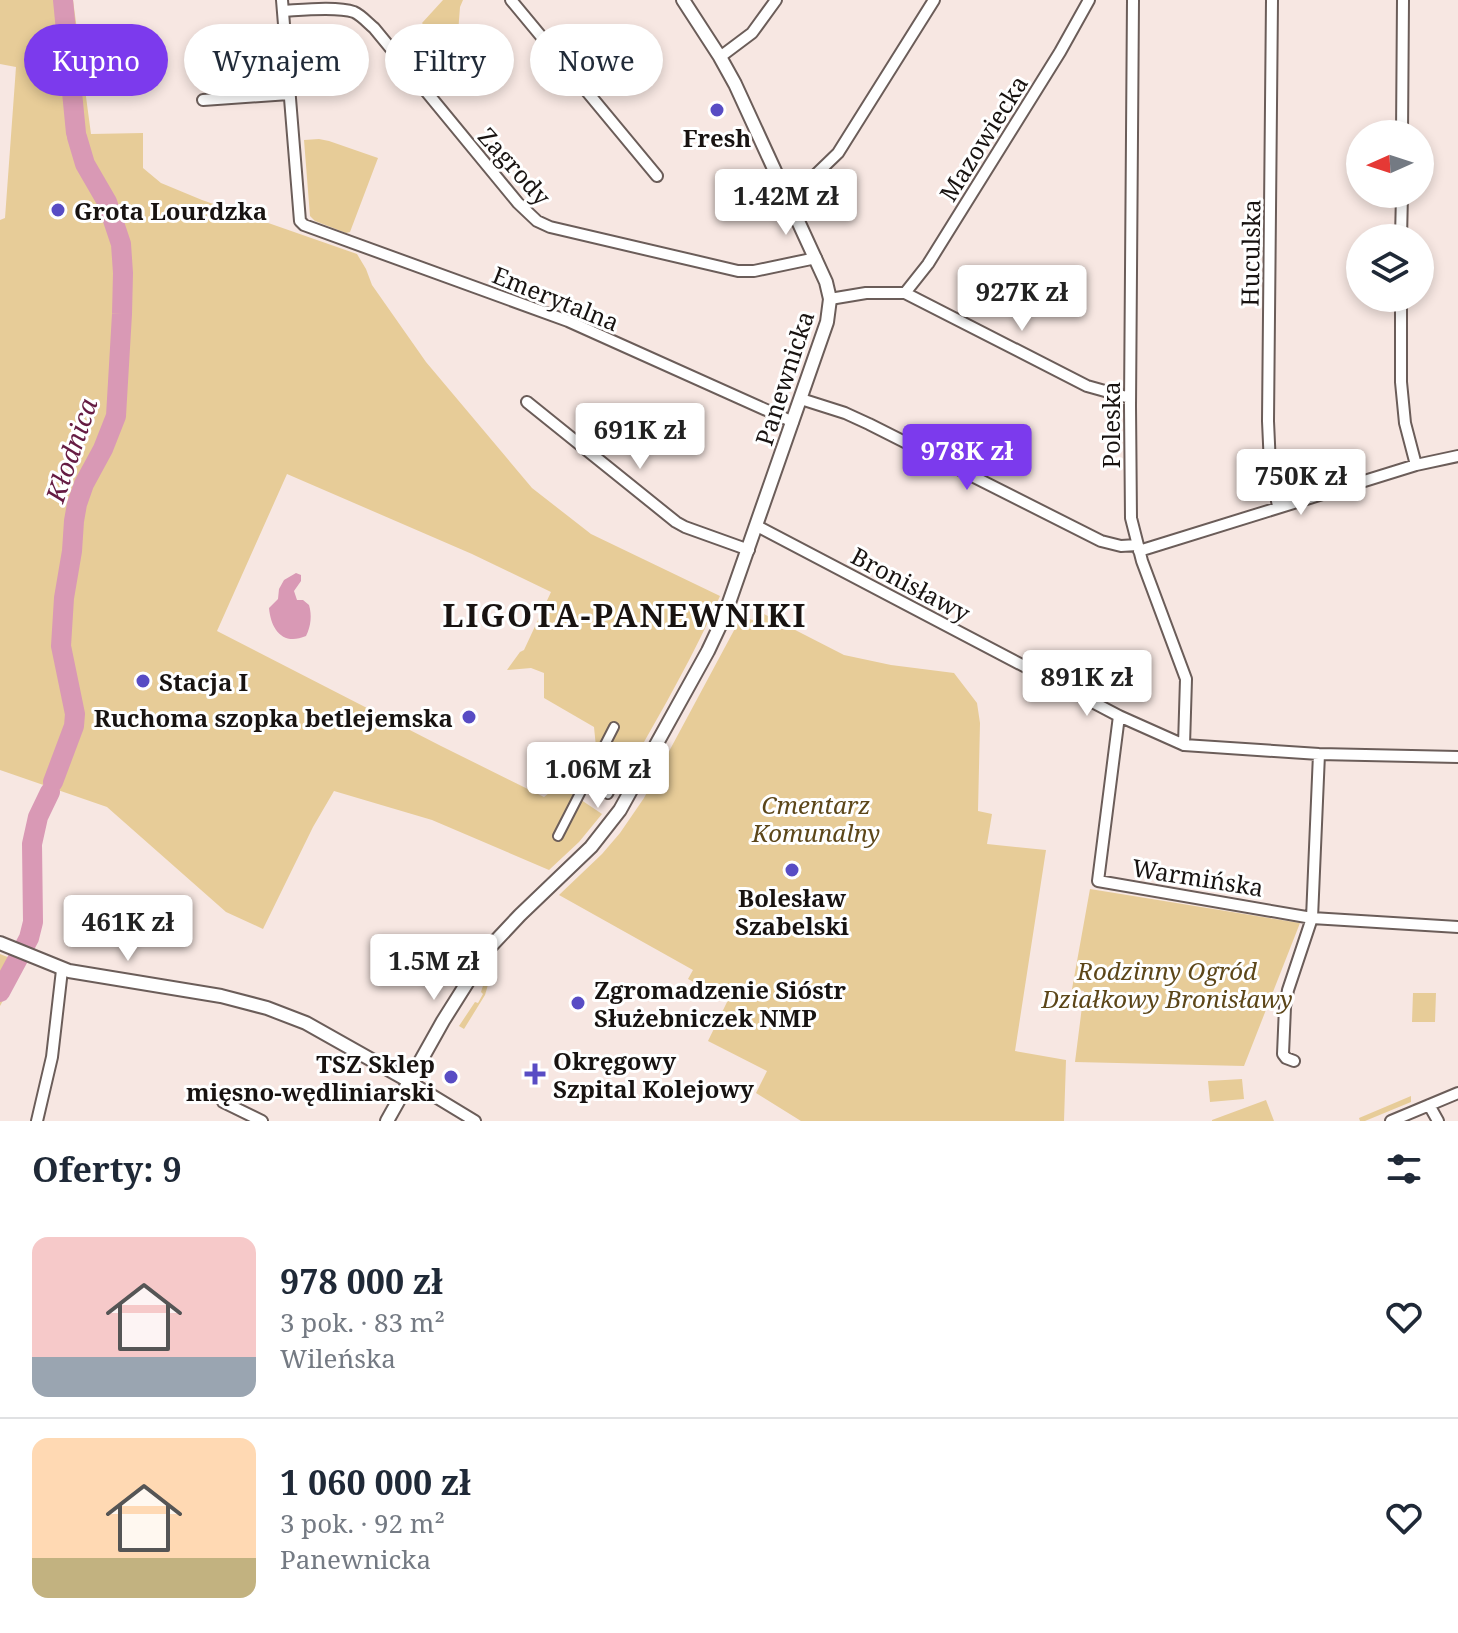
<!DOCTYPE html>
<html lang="pl">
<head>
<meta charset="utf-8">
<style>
	:root { --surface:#fff; --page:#f6f6f7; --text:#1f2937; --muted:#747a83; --line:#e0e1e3; --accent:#7c3aed }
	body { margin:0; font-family:"Noto Serif",serif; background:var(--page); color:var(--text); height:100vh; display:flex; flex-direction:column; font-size:30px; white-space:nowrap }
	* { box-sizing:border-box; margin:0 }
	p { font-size:26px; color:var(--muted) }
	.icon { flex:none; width:44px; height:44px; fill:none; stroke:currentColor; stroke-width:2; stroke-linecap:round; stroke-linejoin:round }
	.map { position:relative; height:1121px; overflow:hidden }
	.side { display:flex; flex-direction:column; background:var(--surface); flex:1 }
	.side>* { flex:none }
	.top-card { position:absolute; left:24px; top:24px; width:800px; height:72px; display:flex; gap:16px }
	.needle { width:52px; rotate:267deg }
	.fabs { position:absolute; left:1346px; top:120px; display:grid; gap:16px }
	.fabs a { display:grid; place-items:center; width:88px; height:88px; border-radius:50%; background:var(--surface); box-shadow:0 4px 12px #0003; font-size:40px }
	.price { position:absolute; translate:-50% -68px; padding:0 18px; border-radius:8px; background:#fff; color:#222; font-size:26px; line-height:52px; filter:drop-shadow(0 2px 4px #0008) }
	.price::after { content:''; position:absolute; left:50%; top:48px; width:24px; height:18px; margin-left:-12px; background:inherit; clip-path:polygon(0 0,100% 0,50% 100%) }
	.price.on { background:var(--accent); color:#fff }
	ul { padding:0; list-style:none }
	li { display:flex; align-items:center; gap:24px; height:200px; padding:0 32px }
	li+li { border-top:2px solid var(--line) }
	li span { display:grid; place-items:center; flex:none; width:224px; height:160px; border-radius:16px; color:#555 }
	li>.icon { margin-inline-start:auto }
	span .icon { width:96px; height:96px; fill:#fffc; stroke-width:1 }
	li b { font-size:34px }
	h2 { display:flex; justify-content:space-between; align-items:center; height:96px; padding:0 32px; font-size:34px }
	.pill { padding:0 28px; border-radius:36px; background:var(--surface); box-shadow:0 4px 12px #0003; font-size:28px; line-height:72px }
	.pill.on { background:var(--accent); color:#fff }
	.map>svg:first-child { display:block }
	.green { fill:#e7cc98 }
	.water { fill:#d999b5 }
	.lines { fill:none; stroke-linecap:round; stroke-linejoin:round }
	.river { stroke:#d999b5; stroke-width:20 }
	.pedestrian-casing { stroke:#6b5d59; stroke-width:12 }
	.minor-casing { stroke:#6b5d59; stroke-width:14 }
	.tertiary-casing { stroke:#6b5d59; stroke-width:16 }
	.pedestrian { stroke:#fff; stroke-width:8 }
	.minor { stroke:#fff; stroke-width:10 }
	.tertiary { stroke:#fff; stroke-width:12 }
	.poi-dot { fill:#584cc4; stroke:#fff; stroke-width:3 }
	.labels { text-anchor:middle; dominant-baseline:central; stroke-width:6; stroke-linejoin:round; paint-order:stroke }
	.poi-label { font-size:24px; font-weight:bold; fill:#181311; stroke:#fff; text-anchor:start }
	.street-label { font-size:24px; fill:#181311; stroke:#fff }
	.park-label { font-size:24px; font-style:italic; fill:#5c4619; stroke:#fff }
	.water-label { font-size:26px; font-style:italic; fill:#651b42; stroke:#fff }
	.district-label { font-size:32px; font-weight:bold; letter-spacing:2px; fill:#181311; stroke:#fff }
</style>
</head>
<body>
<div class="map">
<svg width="1458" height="1121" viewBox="0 0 1458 1121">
	<rect width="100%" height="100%" fill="#f7e7e2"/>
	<path class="green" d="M0,0h73l18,134 52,-1v35l18,15 41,17 155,54 9,15 6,16 54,77 106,126 59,46 129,62c-27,61 -60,118 -93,176l-30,-15 -3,-30 -50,-29v-25l-13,-5 -24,2 13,-18 4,-2 27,-58 -79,-38 -185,-80 -70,157 224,115 103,51 15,-12 43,29 -23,28 -30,28 -117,-50 -98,-29 -21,36 -50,102 -37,-17 -119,-105 -107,-37v-550l5,-2 11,-151 -16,-3z
		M443,0h20l-3,7 -2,26 -18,12 -18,-22z
		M319,139l10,2 49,17 -28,74 -4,1 -31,-12 -5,-5 -6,-76z
		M758,611l86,44 47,10 63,8 23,30 3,20 -2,88 14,3 -5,30 59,6 -31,201 51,9 -2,61h-263l-45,-28 11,-22 -59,-30 20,-41 -40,-21 5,-9 -134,-75 43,-41 18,-21 24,-35 95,-177 3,-4 11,3z
		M1090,889l210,34 -56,143 -169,-4 9,-71 -12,-2z
		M0,954l10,4 12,8 -22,40z
		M488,970l4,1 -7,24 -21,34 -5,-3 16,-24 3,1 5,-9 -2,-2z
		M1413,993h23l-1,29h-23z
		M1242,1079l2,20 -34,3 -2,-21z
		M1411,1096v6l-46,19h-5l-1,-3z
		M1266,1100l8,21h-62v-1z"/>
	<path class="water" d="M296,573l5,2v6l-7,10 3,9h6l6,5c3,10 2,21 -3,31 -23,10 -35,-6 -37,-28l9,-9 1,-10 5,-9z"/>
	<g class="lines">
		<path class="river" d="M63,0l13,133
			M53,782l21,-56 1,-12 -14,-68 3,-48 8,-47 2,-30 3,-17 7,-20 19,-35 13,-33 6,-102 1,-41 -2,-29 -14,-42 -22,-38 -8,-27
			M0,992l29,-54 4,-16 -1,-78 6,-27 12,-25"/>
		<defs>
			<path id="pedestrian" d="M568,754l49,22 -9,18 -48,-22z
				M558,836l56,-109"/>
			<path id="minor" d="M282,0l18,221 4,4 264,96 225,101
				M511,0l146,176
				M1133,0l-3,406 1,112 11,43 44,118 -2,66
				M1272,0l-4,421 2,45 8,40
				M283,11c18,-1 54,-5 71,1 7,3 14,11 20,16l144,175 19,18 13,6 188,44h16l62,-13
				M720,57l32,-24 24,-33
				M203,100l86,-6
				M1402,134l1,-134
				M786,193l22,-11 30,-29 96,-153
				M1401,238l1,-44
				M905,293l23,-29 132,-212 29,-52
				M1401,298v84l4,41 11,42
				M830,299l36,-6h39l182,93 43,12
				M801,399l44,14 24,11 232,117 20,5 16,-1
				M527,402l149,120 9,5 64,23
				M757,526l362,190 65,29 135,9 139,3
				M1139,551l277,-86 42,-9
				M1119,716l-21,165 214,37 146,9
				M1294,1061l-8,-3 -3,-4 2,-47 3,-17 24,-72 7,-164
				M409,1081l66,40
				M223,1102l39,19
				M1429,1105l9,16
				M37,1121l15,-64 10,-87
				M1391,1121l67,-28"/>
			<path id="tertiary" d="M0,943l69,28 152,25 46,12 39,15 103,58
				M387,1121l56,-100 46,-73 31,-33 71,-68 29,-37 88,-159 16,-34 103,-295 3,-23 -4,-17 -91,-198 -15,-27 -37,-57"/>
		</defs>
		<use href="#pedestrian" class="pedestrian-casing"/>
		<use href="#minor" class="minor-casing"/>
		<use href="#tertiary" class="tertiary-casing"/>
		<use href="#pedestrian" class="pedestrian"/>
		<use href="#minor" class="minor"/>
		<use href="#tertiary" class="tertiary"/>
	</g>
	<g class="poi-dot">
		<circle cx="717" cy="110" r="8"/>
		<circle cx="58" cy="210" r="8"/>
		<circle cx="143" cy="681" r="8"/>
		<circle cx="469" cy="717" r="8"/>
		<circle cx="792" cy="870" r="8"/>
		<circle cx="578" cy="1003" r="8"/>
		<path d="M531 1062h8v8h8v8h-8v8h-8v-8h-8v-8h8z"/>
		<circle cx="451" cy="1077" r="8"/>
	</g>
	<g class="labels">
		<g class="poi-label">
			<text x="717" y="137" text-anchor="middle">Fresh</text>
			<text x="74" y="210">Grota Lourdzka</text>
			<text x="159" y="681">Stacja I</text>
			<text x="453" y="717" text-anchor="end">Ruchoma szopka betlejemska</text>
			<text x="792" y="897" text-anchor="middle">Bolesław<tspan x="792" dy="28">Szabelski</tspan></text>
			<text x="594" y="989">Zgromadzenie Sióstr<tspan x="594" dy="28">Służebniczek NMP</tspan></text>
			<text x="553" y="1060">Okręgowy<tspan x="553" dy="28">Szpital Kolejowy</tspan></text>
			<text x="435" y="1063" text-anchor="end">TSZ Sklep<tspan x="435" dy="28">mięsno-wędliniarski</tspan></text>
		</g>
		<g class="street-label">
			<text transform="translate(983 138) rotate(-58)">Mazowiecka</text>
			<text transform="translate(515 166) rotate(48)">Zagrody</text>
			<text transform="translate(1250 253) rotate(-89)">Huculska</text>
			<text transform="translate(556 298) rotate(22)">Emerytalna</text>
			<text transform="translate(784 378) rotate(-72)">Panewnicka</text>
			<text transform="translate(1110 425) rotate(-90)">Poleska</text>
			<text transform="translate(911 584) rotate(28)">Bronisławy</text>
			<text transform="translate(1198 877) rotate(9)">Warmińska</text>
		</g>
		<g class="park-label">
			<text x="816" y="804">Cmentarz<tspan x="816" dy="28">Komunalny</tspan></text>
			<text x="1167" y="970">Rodzinny Ogród<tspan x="1167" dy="28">Działkowy Bronisławy</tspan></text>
		</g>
		<g class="water-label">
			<text transform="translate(71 450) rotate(-71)">Kłodnica</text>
		</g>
		<g class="district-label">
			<text x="625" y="614">LIGOTA-PANEWNIKI</text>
		</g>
	</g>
</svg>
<div class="fabs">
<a><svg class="needle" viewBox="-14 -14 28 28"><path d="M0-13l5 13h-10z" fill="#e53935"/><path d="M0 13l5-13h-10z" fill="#747a83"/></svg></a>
<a><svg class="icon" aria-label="layers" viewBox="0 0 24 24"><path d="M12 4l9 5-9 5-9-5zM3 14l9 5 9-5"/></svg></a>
</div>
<b class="price" style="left:786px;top:237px">1.42M zł</b>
<b class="price" style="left:1022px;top:333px">927K zł</b>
<b class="price" style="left:640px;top:471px">691K zł</b>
<b class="price on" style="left:967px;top:492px">978K zł</b>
<b class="price" style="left:1301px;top:517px">750K zł</b>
<b class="price" style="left:1087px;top:718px">891K zł</b>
<b class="price" style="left:598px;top:810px">1.06M zł</b>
<b class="price" style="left:128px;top:963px">461K zł</b>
<b class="price" style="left:434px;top:1002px">1.5M zł</b>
<div class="top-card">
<a class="pill on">Kupno</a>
<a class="pill">Wynajem</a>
<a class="pill">Filtry</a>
<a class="pill">Nowe</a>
</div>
</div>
<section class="side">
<h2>Oferty: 9<svg class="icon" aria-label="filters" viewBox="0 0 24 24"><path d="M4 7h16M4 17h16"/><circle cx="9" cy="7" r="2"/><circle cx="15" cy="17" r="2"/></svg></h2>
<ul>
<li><span style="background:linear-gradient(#f6c9c9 75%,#9aa5b1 0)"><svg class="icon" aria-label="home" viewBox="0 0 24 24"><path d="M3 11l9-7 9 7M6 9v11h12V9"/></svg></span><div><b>978 000 zł</b><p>3 pok. · 83 m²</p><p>Wileńska</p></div><svg class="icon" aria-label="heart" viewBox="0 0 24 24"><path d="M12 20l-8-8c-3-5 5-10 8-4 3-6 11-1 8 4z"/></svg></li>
<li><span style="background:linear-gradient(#ffd9b3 75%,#c2b280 0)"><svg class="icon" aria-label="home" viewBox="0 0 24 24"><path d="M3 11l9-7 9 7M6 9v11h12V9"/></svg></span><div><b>1 060 000 zł</b><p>3 pok. · 92 m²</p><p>Panewnicka</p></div><svg class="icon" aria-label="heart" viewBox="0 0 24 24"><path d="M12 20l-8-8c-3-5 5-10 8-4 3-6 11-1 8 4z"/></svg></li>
</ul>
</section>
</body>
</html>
